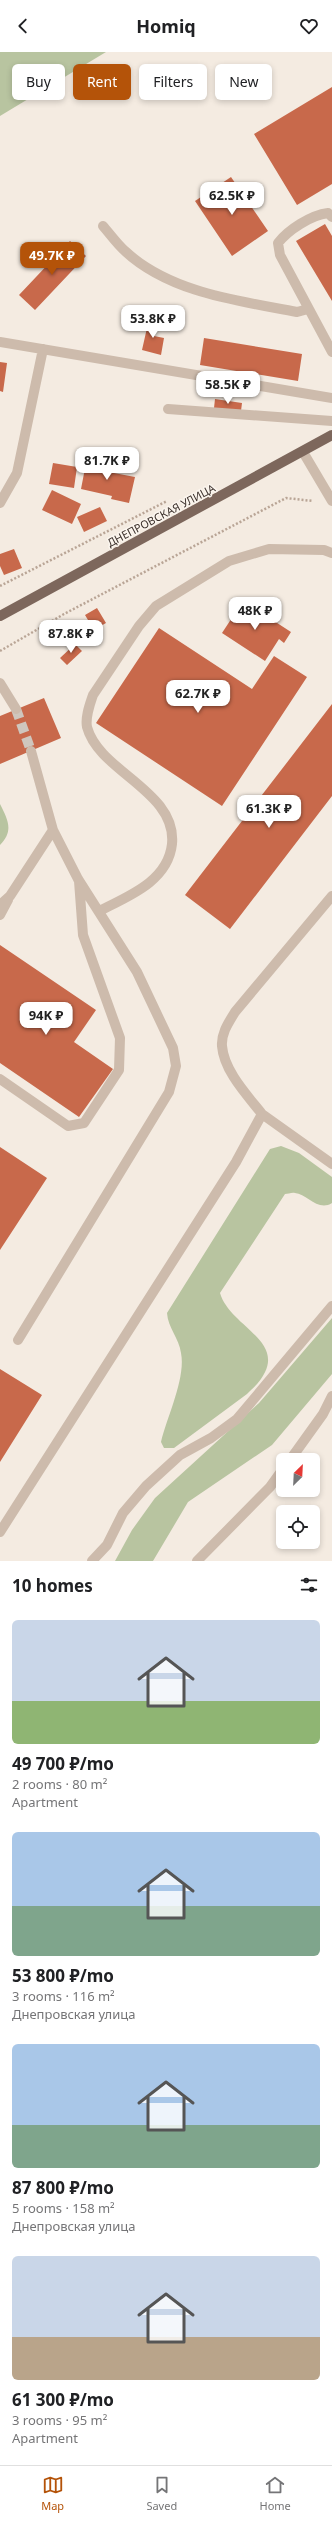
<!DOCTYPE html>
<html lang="en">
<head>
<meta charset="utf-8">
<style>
	:root { --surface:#fff; --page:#f6f6f6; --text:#202124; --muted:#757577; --line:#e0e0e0; --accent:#b45309 }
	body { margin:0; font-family:"Noto Sans",sans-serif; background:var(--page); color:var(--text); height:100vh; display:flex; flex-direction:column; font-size:15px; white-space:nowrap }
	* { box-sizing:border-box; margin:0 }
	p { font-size:13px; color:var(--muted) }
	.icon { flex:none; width:22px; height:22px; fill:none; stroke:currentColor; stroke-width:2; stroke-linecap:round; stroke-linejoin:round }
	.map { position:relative; height:1509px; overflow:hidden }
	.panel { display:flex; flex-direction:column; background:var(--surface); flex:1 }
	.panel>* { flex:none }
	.guide { position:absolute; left:12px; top:12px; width:308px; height:36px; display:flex; gap:8px }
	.needle { width:26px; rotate:24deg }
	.tools { position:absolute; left:276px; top:1401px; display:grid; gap:8px }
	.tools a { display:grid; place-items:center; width:44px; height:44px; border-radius:6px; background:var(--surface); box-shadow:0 2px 6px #0003; font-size:20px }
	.price { position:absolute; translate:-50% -34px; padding:0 9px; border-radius:8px; background:#fff; color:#222; font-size:13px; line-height:26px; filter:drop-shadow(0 1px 2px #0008) }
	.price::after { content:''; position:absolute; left:50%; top:24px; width:12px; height:9px; margin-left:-6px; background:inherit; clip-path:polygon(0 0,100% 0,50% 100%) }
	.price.current { background:var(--accent); color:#fff }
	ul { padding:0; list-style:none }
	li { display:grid; align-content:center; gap:8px; height:212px; padding:0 12px }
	li span { display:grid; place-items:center; height:124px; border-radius:6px; color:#555 }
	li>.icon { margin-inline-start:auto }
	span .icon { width:72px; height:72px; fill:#fffc; stroke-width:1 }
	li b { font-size:17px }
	h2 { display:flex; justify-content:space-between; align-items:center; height:48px; padding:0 12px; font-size:17px }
	.pill { padding:0 14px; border-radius:6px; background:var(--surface); box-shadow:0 2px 6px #0003; font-size:14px; line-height:36px }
	.pill.current { background:var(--accent); color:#fff }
	header { display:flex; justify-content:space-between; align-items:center; height:52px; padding:0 12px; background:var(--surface); font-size:18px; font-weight:700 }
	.menu { display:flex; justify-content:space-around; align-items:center; height:56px; border-top:1px solid var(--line); background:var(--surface); font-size:11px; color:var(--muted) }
	.menu a { display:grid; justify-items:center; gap:2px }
	.menu .current { color:var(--accent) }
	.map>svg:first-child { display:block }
	.green { fill:#b8c4a0 }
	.building { fill:#c8694b }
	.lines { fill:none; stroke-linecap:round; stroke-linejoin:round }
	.minor-tunnel { stroke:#cfc6bd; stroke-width:10; stroke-dasharray:10 5; stroke-linecap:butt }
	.path { stroke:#b9a596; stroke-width:2.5; stroke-dasharray:2 2; stroke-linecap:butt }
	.minor { stroke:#cdbbac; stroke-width:10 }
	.major { stroke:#7d675c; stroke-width:10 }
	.labels { text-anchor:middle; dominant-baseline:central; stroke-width:3; stroke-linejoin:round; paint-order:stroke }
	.street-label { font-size:11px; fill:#3b302b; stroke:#fbf5ee }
</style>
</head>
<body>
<header><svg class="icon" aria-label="back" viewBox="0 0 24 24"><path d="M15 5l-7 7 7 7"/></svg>Homiq<svg class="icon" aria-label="heart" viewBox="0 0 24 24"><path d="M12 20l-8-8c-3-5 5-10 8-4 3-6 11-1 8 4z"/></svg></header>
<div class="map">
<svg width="332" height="1509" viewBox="0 0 332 1509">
	<rect width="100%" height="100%" fill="#f4ebe1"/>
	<path class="green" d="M0,0h106l-106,64z
		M0,752c8,16 14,27 0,41z
		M281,1094l18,7 33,24v26c-14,9 -25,-9 -37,-10 -3,-1 -7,1 -10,1l-65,99c11,38 83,51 27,101l-73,54h-10l-3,-6c6,-25 25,-64 20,-89 -2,-15 -13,-25 -14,-40l103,-164z
		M332,1266v56l-60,71 -84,57 -35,59h-38l17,-31 23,-32 104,-95z"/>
	<path class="building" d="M332,35v97l-35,21 -43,-71z
		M231,125l37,54 -36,25 -37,-55z
		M325,172l7,12v65l-36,-60z
		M70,189l16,15 -51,54 -16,-15z
		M149,267l8,1 -3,16 10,2 -3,17 -19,-5z
		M204,286l98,16 -4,27 -98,-16z
		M0,310l7,1 -4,29 -3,-1z
		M215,347l27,4 -1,8 -27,-3z
		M87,406l29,7 -2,8 21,4 -6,26 -18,-4 1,-3 -31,-7z
		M53,411l24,4 -3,21 -25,-4z
		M52,438l29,14 -9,20 -30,-14z
		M100,455l7,14 -23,11 -7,-15z
		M14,497l8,19 -18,7 -4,-9v-12z
		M243,549l48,31 -7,11 -5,-4 -14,22 -43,-28z
		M97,556l9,15 -12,7 -9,-15z
		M159,576l93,61 22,-33 33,21 -85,129 -126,-83z
		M75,592l7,7 -15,14 -7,-7z
		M44,646l17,40 -61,26v-48z
		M332,652v92l-102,133 -45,-34z
		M0,893l96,65 -22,32 39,27 -34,48 -79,-54z
		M0,1095l47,31 -47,72z
		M0,1317l42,26 -42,67z"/>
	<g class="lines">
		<path class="minor-tunnel" d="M16,657l15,42"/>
		<path class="path" d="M0,534l167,-85
			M0,599l64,-37 222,-116 27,3"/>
		<path class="minor" d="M332,165l-4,-4c-17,2 -40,17 -50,30l2,12 52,97
			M103,174c7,8 14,18 22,25 45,42 115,50 172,61l11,-3
			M0,290l332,56
			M168,357l164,12
			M303,400l29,49
			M0,451l17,-30 26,-124
			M0,631l16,26
			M0,853l10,-9 43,-66 -22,-79
			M99,859c30,-15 69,-30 73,-67 5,-53 -73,-72 -85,-117 -2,-10 3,-23 6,-32l46,-69 17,-20 73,-45 40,-12 55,1 8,3
			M0,863l8,-15
			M0,1027l68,47 16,-3 35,-53 1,-32 -37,-103 -4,-54
			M262,1062l70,50
			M18,1288l151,-248 7,-26 -3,-18 -36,-76 -59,-93 -25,-49
			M290,1408l33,-46 9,-18
			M0,1480l236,-370 26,-48c-15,-19 -38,-43 -40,-68 -1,-13 7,-24 13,-34l97,-116
			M92,1509l15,-16 16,-32 23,-27 34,-31 31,-17 26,-19 95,-113
			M197,1509l73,-74 13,-18"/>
		<path class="major" d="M0,564l332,-181"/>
	</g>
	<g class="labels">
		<g class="street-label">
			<text transform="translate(161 463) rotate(-28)">ДНЕПРОВСКАЯ УЛИЦА</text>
		</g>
	</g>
</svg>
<div class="tools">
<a><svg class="needle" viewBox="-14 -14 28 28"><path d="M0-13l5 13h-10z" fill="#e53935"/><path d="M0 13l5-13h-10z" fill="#757577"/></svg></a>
<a><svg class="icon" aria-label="locate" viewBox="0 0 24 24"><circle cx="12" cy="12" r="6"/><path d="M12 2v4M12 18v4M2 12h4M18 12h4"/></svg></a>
</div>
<b class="price" style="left:232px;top:164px">62.5K ₽</b>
<b class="price current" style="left:52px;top:224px">49.7K ₽</b>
<b class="price" style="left:153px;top:287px">53.8K ₽</b>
<b class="price" style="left:228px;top:353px">58.5K ₽</b>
<b class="price" style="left:107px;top:429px">81.7K ₽</b>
<b class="price" style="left:255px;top:579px">48K ₽</b>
<b class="price" style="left:71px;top:602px">87.8K ₽</b>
<b class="price" style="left:198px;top:662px">62.7K ₽</b>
<b class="price" style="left:269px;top:777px">61.3K ₽</b>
<b class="price" style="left:46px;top:984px">94K ₽</b>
<div class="guide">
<a class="pill">Buy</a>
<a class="pill current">Rent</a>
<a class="pill">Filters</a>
<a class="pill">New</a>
</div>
</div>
<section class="panel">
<h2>10 homes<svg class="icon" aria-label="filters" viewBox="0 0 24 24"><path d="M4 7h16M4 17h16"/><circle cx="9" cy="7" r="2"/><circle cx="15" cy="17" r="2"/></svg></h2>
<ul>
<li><span style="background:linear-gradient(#c9d6e8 65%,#8fb573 0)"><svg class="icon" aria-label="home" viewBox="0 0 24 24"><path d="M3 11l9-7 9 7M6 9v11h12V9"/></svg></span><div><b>49 700 ₽/mo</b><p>2 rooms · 80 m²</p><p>Apartment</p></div></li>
<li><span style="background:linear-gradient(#a9c7e8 60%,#7fa58c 0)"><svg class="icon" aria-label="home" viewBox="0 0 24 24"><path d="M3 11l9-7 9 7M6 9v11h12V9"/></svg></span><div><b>53 800 ₽/mo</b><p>3 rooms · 116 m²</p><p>Днепровская улица</p></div></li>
<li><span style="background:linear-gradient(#a9c7e8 65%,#7fa58c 0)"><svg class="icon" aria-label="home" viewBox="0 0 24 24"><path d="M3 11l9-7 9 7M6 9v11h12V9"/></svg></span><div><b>87 800 ₽/mo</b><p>5 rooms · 158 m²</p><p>Днепровская улица</p></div></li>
<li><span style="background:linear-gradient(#c9d6e8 65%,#b9a48a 0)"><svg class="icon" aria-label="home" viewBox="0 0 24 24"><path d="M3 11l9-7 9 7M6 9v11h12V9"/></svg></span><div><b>61 300 ₽/mo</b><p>3 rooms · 95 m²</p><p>Apartment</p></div></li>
</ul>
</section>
<nav class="menu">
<a class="current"><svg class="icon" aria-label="map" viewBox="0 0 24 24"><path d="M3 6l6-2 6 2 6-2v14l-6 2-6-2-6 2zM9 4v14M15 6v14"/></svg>Map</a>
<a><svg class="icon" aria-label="saved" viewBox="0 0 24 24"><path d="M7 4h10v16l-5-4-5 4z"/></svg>Saved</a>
<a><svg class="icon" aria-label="home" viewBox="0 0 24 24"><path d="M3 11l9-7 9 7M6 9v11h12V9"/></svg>Home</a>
</nav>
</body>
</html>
